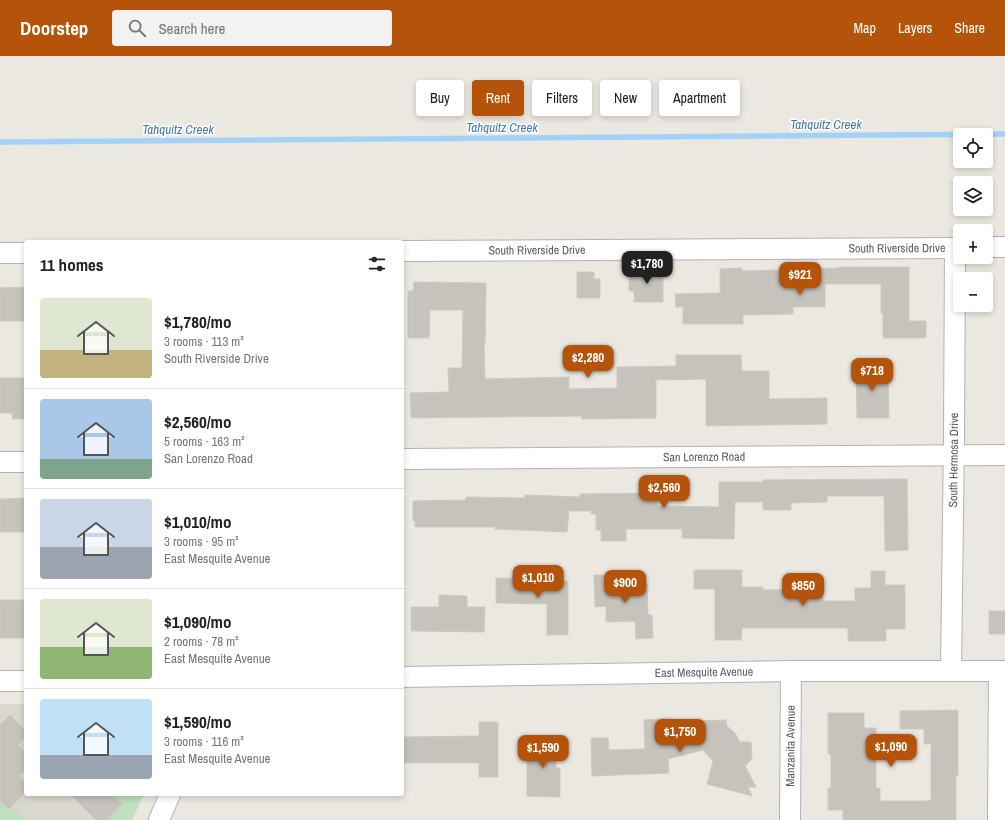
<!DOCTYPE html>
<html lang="en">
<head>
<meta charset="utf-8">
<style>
	:root { --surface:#fff; --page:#f2f2f2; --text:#222; --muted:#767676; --line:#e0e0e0; --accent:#b45309 }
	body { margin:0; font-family:"Archivo Narrow",sans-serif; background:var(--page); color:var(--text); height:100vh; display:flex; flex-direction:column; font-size:15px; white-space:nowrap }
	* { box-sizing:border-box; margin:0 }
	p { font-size:13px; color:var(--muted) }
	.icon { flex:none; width:22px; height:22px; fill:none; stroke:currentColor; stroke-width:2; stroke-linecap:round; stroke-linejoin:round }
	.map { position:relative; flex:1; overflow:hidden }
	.panel { position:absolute; left:24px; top:184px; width:380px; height:556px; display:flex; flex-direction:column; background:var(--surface); border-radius:4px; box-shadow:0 2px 6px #0003 }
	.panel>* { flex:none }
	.hud { position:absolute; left:416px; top:24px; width:380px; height:36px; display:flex; gap:8px }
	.controls { position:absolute; left:953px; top:72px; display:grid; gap:8px }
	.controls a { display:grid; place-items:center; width:40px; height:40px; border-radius:4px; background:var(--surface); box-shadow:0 2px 6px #0003; font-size:20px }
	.price { position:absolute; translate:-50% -34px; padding:0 9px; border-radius:8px; background:var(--accent); color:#fff; font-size:13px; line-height:26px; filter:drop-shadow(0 1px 2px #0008) }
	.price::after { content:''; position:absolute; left:50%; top:24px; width:12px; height:9px; margin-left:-6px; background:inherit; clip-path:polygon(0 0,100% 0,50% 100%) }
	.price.selected { background:#222; color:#fff }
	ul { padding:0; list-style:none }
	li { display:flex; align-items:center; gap:12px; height:100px; padding:0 16px }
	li+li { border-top:1px solid var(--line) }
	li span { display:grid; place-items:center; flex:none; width:112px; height:80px; border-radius:4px; color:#555 }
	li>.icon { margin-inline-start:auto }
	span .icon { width:48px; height:48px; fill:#fffc; stroke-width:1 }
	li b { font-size:17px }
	h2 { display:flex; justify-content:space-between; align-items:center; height:48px; padding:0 16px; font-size:17px }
	.chip { padding:0 14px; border-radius:4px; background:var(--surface); box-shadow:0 2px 6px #0003; font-size:14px; line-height:36px }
	.chip.selected { background:var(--accent); color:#fff }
	header { display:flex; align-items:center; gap:24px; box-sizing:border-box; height:56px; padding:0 20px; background:var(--accent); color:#fff }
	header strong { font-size:19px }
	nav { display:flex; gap:22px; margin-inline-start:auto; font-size:14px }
	.search { width:280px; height:36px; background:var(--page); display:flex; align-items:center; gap:10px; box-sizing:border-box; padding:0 14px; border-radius:4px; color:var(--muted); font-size:15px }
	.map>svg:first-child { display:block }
	.education { fill:#dad7ce }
	.green { fill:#bee0be }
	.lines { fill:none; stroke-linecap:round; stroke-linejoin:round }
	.stream { stroke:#a3d1f7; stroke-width:5.5 }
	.building { fill:#c6c3bd; stroke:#cecabf }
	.minor-casing { stroke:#b1b2b7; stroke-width:22 }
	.minor { stroke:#fff; stroke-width:20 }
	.labels { text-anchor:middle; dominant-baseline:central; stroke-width:3; stroke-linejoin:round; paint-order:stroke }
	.street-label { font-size:12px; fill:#595c60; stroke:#fff }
	.water-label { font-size:13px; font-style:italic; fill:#4677af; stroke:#fff }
</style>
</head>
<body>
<header>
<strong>Doorstep</strong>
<div class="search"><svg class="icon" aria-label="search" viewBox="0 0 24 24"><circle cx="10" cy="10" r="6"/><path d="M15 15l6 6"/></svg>Search here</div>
<nav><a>Map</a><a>Layers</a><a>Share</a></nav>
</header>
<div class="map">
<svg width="1005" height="764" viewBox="0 0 1005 764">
	<rect width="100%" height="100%" fill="#eae8e0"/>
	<path class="education" d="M0,648h26v90h118l-12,26h-132z"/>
	<path class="green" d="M111,738h33l-13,26h-24l15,-15z
		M0,745l8,8 8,2 9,9h-25z"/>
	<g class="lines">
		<path class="stream" d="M0,86l1005,-8"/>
	</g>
	<path class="building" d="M839,211h70v54h17v17h-43v-25h-2v-29h-56v23h-32v7l-50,1v9h-60v-17h-7l-1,-13 45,-1v-24l22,-1v3l97,-3z
		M629,213h34v33h-29v-11h-5z
		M577,216h17v7h6v19h-23z
		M414,226l72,1 -1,60h-1l1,36 84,-2v12l48,-1v-21l59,-1v-11h65l1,16h27v28l58,-1v26l-121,2v-47l-50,1v38l-74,1v-3l-171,2 -1,-25 39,-1 -1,-24h14l1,-58h-33l-1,28h-21v-47h5z
		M26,231v34h-26v-33z
		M856,311h32l1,51h-32z
		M0,322h24v13h2v28h-14v-6h-12z
		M907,423l1,71 -23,1 -1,-55h-57v6l-36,1v7h-28v-8h-28l-1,37 -52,-1v-9h-56v12h-25v-11h-5v-16h-5v-3h-22l-2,21 -72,-3v-2h-80v-6h-2v-20l53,-1v-3l59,1v-3l55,2v-3l77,-1v13l62,1v-25h44v-2z
		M26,442v34h-26v-33z
		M694,514h48v17h21v3l60,-1v12h32v-13h16v-17h14v14h20v44h-19v12h-38v-13h-106l-1,12h-26v-51h-21z
		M594,519h16v11l37,-2 1,31h4l1,23 -17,1 -1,-18 -29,1v-16l-11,1z
		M496,522l53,1v2h19v54h-21v-31l-51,-1z
		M439,539l28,1v11h18l-1,25 -73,-1v-24h28z
		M0,544h26v38h-26z
		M989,555h16v23h-16z
		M958,654v66h-2v44h-113v-10h-15v-22h3v-34h-3v-41h36v15h12v60h4v13h48v-1h3v-56h-7v-15h-24v-18z
		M10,659l16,16v6l-8,8 7,7 1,18 -7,6 7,7v9l-17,17 -9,-8v-76z
		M668,663v3l58,-2 1,6 8,7 5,9h11l1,17 -7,7 11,21h-8l4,9 -45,-12 6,-23 -10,-11 -35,9 1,14 -77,3 -1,-38h17l1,12 36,-1 -1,-29z
		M479,666h19v55h-19v-14h-77v-26l77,-1z
		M527,684h29v28h4v29l-33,-1z
		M70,738h41l11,10 -15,16h-11z"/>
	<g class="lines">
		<defs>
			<g id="minor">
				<path d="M986,191h19"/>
				<path id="s1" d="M402,195l558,-3"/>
				<path d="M0,197h26"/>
				<path id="s2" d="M402,403l603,-4"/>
				<path d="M0,406h26"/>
				<path id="s3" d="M951,615l3,-234 1,-189"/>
				<path id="s4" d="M402,621l389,-6h214"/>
				<path d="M0,625h26"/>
				<path d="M159,764l11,-26"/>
				<path id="s5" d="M790,764l1,-149"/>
				<path d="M998,764l1,-149"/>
			</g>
		</defs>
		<use href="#minor" class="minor-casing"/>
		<use href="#minor" class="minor"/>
	</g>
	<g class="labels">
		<g class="street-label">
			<text stroke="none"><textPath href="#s1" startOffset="495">South Riverside Drive</textPath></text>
			<text stroke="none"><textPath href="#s1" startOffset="135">South Riverside Drive</textPath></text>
			<text stroke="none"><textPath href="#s2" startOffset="302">San Lorenzo Road</textPath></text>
			<text stroke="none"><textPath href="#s3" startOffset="211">South Hermosa Drive</textPath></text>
			<text stroke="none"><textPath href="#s4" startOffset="302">East Mesquite Avenue</textPath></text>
			<text stroke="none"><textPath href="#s5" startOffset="74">Manzanita Avenue</textPath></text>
		</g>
		<g class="water-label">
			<text x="826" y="68">Tahquitz Creek</text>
			<text x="502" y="71">Tahquitz Creek</text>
			<text x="178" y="73">Tahquitz Creek</text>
		</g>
	</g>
</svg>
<div class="controls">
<a><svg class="icon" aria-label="locate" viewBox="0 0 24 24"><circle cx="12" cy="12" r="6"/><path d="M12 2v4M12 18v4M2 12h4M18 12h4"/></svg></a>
<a><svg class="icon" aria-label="layers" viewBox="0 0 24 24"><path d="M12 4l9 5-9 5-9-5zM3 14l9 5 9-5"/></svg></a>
<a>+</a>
<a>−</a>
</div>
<b class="price selected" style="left:647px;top:229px">$1,780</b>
<b class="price" style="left:800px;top:240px">$921</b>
<b class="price" style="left:588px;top:323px">$2,280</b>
<b class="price" style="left:872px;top:336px">$718</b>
<b class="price" style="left:664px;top:453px">$2,560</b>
<b class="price" style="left:538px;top:543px">$1,010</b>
<b class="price" style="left:625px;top:548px">$900</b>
<b class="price" style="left:803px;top:551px">$850</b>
<b class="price" style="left:680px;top:697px">$1,750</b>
<b class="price" style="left:891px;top:712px">$1,090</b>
<b class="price" style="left:543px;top:713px">$1,590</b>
<div class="hud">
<a class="chip">Buy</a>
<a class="chip selected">Rent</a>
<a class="chip">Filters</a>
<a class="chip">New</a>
<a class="chip">Apartment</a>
</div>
<section class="panel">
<h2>11 homes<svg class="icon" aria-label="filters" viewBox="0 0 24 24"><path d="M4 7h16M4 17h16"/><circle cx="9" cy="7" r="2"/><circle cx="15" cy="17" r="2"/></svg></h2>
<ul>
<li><span style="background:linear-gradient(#dfe7d0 65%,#c2b280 0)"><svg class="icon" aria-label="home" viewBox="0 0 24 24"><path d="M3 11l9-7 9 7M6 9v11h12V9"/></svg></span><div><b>$1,780/mo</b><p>3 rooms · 113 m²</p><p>South Riverside Drive</p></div></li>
<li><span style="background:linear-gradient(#a9c7e8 75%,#7fa58c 0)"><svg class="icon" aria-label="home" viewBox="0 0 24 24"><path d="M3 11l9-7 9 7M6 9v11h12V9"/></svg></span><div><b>$2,560/mo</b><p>5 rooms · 163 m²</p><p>San Lorenzo Road</p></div></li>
<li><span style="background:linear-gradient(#c9d6e8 60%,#9aa5b1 0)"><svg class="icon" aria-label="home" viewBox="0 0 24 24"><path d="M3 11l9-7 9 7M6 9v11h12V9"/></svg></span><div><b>$1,010/mo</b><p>3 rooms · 95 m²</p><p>East Mesquite Avenue</p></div></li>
<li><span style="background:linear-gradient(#dfe7d0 60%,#8fb573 0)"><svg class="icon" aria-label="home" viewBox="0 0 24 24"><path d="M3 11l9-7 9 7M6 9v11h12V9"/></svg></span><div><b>$1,090/mo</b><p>2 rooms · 78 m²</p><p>East Mesquite Avenue</p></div></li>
<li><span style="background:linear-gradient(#bfe0f5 70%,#9aa5b1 0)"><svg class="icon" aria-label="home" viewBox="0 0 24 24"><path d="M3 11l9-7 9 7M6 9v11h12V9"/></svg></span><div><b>$1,590/mo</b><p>3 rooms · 116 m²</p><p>East Mesquite Avenue</p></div></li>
</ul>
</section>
</div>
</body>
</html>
